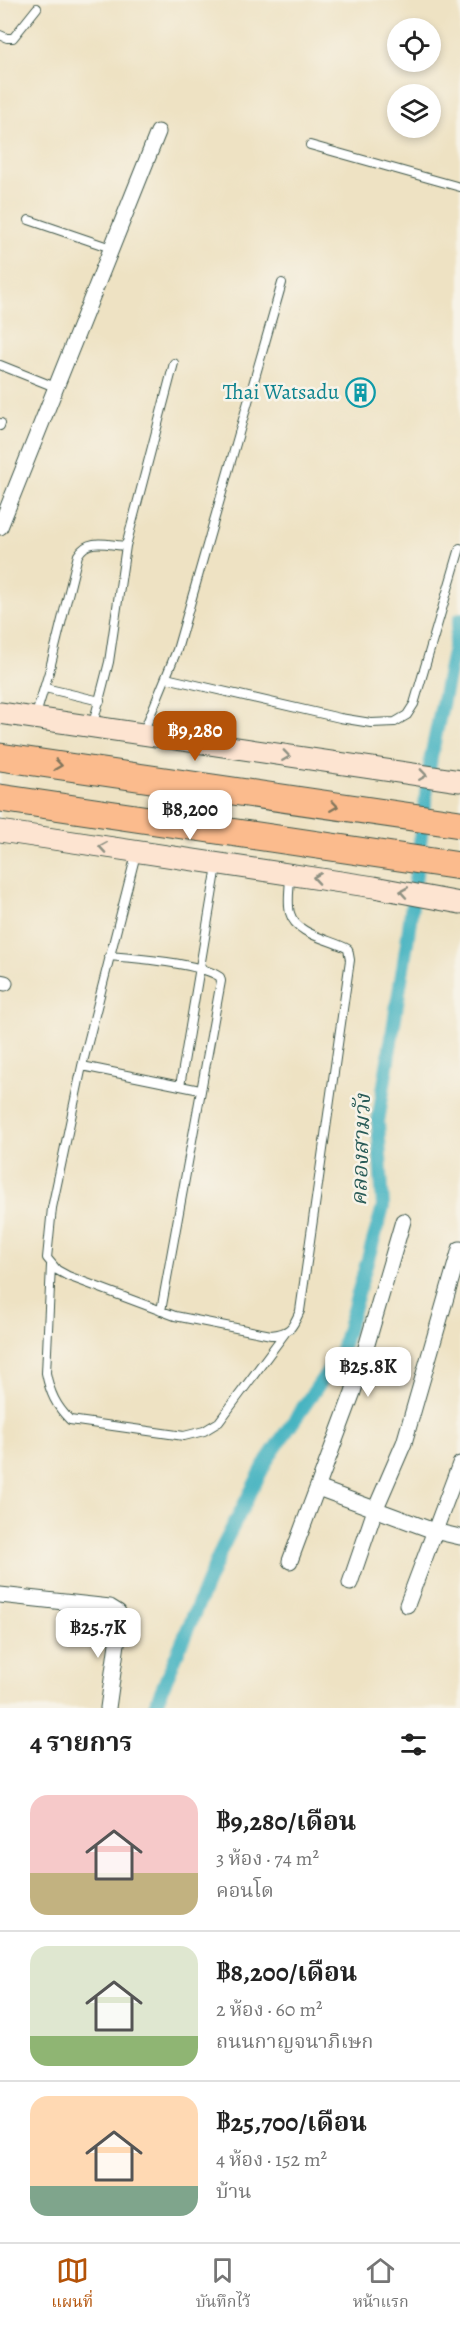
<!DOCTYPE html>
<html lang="th">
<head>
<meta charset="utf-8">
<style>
	:root { --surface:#fff; --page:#f2f2f2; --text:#222; --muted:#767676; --line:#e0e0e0; --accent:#b45309 }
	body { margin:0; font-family:Alegreya,"Noto Serif Thai",serif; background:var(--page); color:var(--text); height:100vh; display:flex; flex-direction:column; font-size:22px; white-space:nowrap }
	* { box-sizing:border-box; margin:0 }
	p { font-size:20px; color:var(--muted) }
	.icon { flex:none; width:33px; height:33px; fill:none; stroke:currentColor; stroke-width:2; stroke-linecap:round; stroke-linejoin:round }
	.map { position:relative; height:1708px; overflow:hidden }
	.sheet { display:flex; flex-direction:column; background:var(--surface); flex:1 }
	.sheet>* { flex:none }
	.tools { position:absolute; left:387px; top:18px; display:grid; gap:12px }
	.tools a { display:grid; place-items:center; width:54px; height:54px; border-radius:50%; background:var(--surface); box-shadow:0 3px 9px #0003; font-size:30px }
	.price { position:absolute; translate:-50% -51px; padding:0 14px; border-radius:12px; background:#fff; color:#222; font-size:20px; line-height:39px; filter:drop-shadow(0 2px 3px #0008) }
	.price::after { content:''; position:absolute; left:50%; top:36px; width:18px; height:14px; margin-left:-9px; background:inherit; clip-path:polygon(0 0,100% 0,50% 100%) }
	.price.on { background:var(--accent); color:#fff }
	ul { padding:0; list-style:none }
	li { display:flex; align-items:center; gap:18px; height:150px; padding:0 30px }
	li+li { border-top:2px solid var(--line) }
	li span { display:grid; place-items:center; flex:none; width:168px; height:120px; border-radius:18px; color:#555 }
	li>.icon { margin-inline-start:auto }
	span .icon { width:72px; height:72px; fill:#fffc; stroke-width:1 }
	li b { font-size:26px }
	h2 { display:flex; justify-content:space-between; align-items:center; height:72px; padding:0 30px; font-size:26px }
	.tab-bar { display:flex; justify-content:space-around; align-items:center; height:84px; border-top:2px solid var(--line); background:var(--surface); font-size:16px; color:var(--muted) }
	.tab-bar a { display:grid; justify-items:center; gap:3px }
	.tab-bar .on { color:var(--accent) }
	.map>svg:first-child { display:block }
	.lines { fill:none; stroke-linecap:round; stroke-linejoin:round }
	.canal { stroke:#46b4c1; stroke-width:14 }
	.lane-casing { stroke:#3e5649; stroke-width:10 }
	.street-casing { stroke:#3e5649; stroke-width:17 }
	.secondary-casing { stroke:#3e5649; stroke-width:23 }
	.highway-casing { stroke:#3e5649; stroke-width:29 }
	.lane { stroke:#fff; stroke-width:8 }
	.street { stroke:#fff; stroke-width:15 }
	.secondary { stroke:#fde4d1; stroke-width:21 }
	.highway { stroke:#fbbb8d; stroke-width:27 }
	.oneway { stroke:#8e9082 }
	.oneway2 { stroke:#82765c }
	.labels { text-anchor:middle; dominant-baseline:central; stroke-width:5; stroke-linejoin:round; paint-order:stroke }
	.culture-label { font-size:21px; fill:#0d838f; stroke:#f7f3e8; text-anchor:end }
	.water-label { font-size:22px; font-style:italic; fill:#295b57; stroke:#f7f3e8 }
</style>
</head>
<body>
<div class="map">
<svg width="460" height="1708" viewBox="0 0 460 1708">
	<rect width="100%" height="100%" fill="#f7f3e8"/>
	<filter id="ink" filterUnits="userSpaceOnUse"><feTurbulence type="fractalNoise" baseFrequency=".0167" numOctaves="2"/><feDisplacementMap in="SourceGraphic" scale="12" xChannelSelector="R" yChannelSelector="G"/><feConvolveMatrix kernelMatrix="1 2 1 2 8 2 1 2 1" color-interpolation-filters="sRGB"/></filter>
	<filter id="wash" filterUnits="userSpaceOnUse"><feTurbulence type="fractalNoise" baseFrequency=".008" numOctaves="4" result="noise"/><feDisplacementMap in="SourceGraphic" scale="24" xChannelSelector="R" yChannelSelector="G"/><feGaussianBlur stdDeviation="1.35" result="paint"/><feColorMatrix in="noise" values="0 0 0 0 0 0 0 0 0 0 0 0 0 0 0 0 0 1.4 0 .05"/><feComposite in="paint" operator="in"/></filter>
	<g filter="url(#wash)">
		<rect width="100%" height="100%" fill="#eee2c3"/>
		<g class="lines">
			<path class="canal" d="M154,1708l68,-160 45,-88 74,-108 42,-145 -5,-85 29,-179 24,-186 29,-138"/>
		</g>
	</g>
	<g filter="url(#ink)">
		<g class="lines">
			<defs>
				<path id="lane" d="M0,35l7,3h6l24,-30
					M310,145l150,42
					M29,220l82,28
					M0,365l55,22
					M0,426l1,-3
					M166,678l174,40 31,5 24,-1 12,-7 7,-11 46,-156
					M45,688l55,13
					M35,718l14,-46 29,-117c10,-18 30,-10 48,-9
					M93,724l16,-62 17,-116 48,-183
					M143,733l34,-83 105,-367
					M136,854l-54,212 -30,142 -5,50 10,12 11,6 107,40 96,19c19,-2 21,-6 29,-24l50,-351 -2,-11c-18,-10 -52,-14 -58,-36 -3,-11 0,-26 0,-38
					M109,956c26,2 91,7 111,21l1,4 -60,330
					M82,1066l118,24
					M180,1086l37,-220
					M51,1265l-5,108c4,20 10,33 24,47l114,16 20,-5 15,-9 66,-89"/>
				<path id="street" d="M0,527l158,-395
					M0,982l5,1
					M318,1488l116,43 26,6
					M290,1561l63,-169 50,-171
					M350,1583l25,-73 29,-67 56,-194
					M0,1595l110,12 8,5 1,17 -11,79
					M407,1605l53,-141"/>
				<path id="secondary" d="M0,713l460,68
					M0,831l374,56 86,16"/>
				<path id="highway" d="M0,757l460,67
					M0,798l460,68"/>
			</defs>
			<use href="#lane" class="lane-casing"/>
			<use href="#street" class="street-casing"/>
			<use href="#secondary" class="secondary-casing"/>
			<use href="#highway" class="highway-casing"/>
			<use href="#lane" class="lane"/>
			<use href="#street" class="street"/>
			<use href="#secondary" class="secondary"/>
			<use href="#highway" class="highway"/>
		</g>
		<defs><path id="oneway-chevron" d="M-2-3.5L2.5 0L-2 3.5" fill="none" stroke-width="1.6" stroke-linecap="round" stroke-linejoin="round" transform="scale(1.5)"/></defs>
		<g class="oneway">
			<use href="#oneway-chevron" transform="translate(286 756) rotate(8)"/>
			<use href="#oneway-chevron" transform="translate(423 775) rotate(8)"/>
			<use href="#oneway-chevron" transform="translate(103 847) rotate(-171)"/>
			<use href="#oneway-chevron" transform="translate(317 878) rotate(-171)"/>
			<use href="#oneway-chevron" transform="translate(404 892) rotate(-170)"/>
		</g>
		<g class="oneway2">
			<use href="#oneway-chevron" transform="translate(58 765) rotate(8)"/>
			<use href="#oneway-chevron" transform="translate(334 806) rotate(8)"/>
		</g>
	</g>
	<defs>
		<symbol id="building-ring" viewBox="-11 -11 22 22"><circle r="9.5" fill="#f7f3e8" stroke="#0f9aa8" stroke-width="1.5"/><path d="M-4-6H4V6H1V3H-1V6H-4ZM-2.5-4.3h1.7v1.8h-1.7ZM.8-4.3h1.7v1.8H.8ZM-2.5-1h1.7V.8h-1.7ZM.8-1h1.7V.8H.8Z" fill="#0f9aa8"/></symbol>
	</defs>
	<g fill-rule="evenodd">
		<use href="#building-ring" x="344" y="376" width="33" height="33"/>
	</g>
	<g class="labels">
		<g class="culture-label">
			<text x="339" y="392">Thai Watsadu</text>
		</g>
		<g class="water-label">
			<text transform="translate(361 1150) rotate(-88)">คลองสามวัง</text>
		</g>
	</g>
</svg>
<div class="tools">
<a><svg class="icon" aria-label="locate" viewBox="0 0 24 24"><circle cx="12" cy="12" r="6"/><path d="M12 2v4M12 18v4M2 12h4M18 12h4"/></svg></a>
<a><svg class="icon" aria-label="layers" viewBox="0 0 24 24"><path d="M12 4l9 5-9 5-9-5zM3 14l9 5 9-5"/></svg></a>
</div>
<b class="price on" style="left:195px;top:762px">฿9,280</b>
<b class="price" style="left:190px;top:841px">฿8,200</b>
<b class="price" style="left:368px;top:1398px">฿25.8K</b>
<b class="price" style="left:98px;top:1659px">฿25.7K</b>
</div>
<section class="sheet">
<h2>4 รายการ<svg class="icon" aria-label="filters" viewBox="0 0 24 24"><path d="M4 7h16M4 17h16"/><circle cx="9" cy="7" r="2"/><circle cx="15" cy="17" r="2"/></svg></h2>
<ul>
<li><span style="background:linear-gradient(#f6c9c9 65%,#c2b280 0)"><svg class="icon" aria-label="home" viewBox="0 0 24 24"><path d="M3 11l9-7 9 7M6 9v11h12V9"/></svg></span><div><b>฿9,280/เดือน</b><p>3 ห้อง · 74 m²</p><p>คอนโด</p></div></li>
<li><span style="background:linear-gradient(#dfe7d0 75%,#8fb573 0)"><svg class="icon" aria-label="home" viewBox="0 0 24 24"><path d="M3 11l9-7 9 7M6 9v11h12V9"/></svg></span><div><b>฿8,200/เดือน</b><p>2 ห้อง · 60 m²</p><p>ถนนกาญจนาภิเษก</p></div></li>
<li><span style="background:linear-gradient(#ffd9b3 75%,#7fa58c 0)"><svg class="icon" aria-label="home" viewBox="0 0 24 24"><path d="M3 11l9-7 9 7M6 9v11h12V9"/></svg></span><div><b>฿25,700/เดือน</b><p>4 ห้อง · 152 m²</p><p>บ้าน</p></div></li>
</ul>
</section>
<nav class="tab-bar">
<a class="on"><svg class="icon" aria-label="map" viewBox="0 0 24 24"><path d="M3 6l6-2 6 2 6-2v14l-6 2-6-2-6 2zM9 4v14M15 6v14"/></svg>แผนที่</a>
<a><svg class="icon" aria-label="saved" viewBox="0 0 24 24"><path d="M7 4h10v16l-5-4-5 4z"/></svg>บันทึกไว้</a>
<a><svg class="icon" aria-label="home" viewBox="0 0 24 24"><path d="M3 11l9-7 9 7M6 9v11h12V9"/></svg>หน้าแรก</a>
</nav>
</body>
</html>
